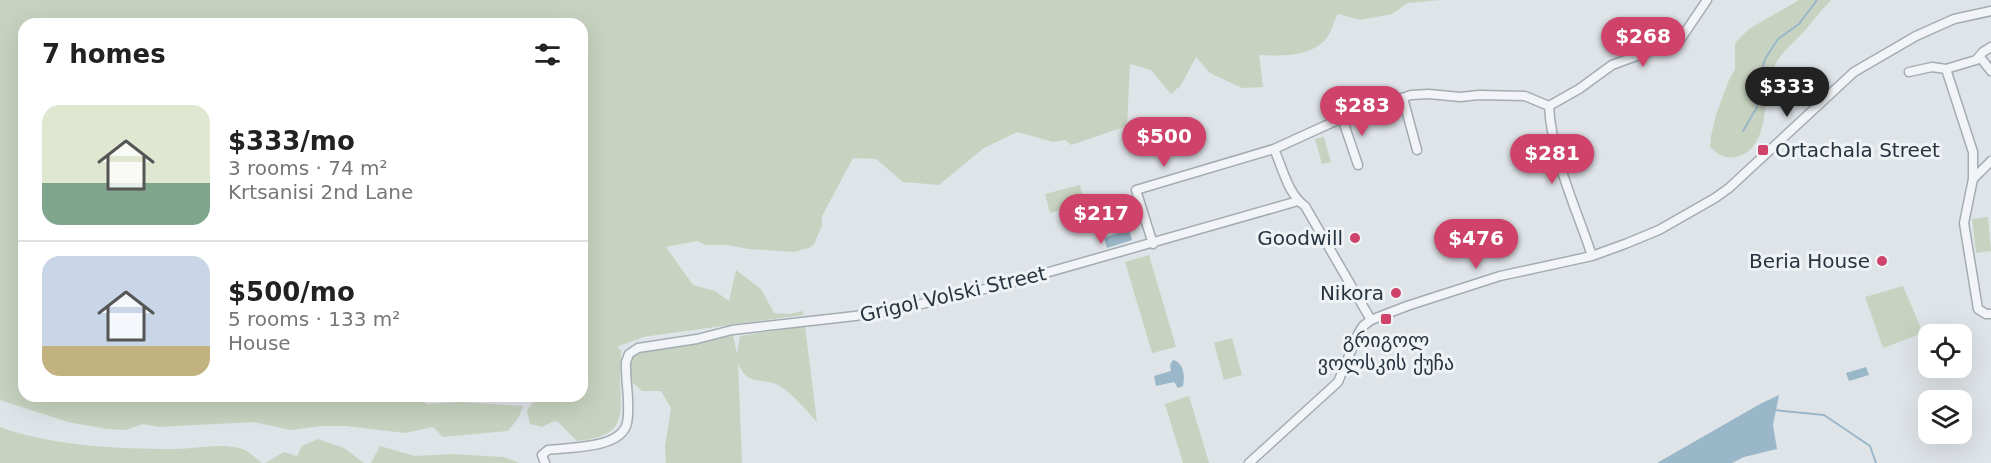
<!DOCTYPE html>
<html lang="en">
<head>
<meta charset="utf-8">
<style>
	:root { --surface:#fff; --page:#f2f2f2; --text:#222; --muted:#767676; --line:#e0e0e0; --accent:#cf436a }
	body { margin:0; font-family:"DejaVu Sans","Noto Sans Georgian",sans-serif; background:var(--page); color:var(--text); height:100vh; display:flex; flex-direction:column; font-size:22px; white-space:nowrap }
	* { box-sizing:border-box; margin:0 }
	p { font-size:20px; color:var(--muted) }
	.icon { flex:none; width:33px; height:33px; fill:none; stroke:currentColor; stroke-width:2; stroke-linecap:round; stroke-linejoin:round }
	.map { position:relative; flex:1; overflow:hidden }
	.panel { position:absolute; left:18px; top:18px; width:570px; height:384px; display:flex; flex-direction:column; background:var(--surface); border-radius:18px; box-shadow:0 6px 24px #0002 }
	.panel>* { flex:none }
	.controls { position:absolute; left:1918px; top:324px; display:grid; gap:12px }
	.controls a { display:grid; place-items:center; width:54px; height:54px; border-radius:12px; background:var(--surface); box-shadow:0 6px 24px #0002; font-size:30px }
	.price { position:absolute; translate:-50% -51px; padding:0 14px; border-radius:21px; background:var(--accent); color:#fff; font-size:20px; line-height:39px; filter:drop-shadow(0 2px 3px #0008) }
	.price::after { content:''; position:absolute; left:50%; top:36px; width:18px; height:14px; margin-left:-9px; background:inherit; clip-path:polygon(0 0,100% 0,50% 100%) }
	.price.selected { background:#222; color:#fff }
	ul { padding:0; list-style:none }
	li { display:flex; align-items:center; gap:18px; height:150px; padding:0 24px }
	li+li { border-top:2px solid var(--line) }
	li span { display:grid; place-items:center; flex:none; width:168px; height:120px; border-radius:18px; color:#555 }
	li>.icon { margin-inline-start:auto }
	span .icon { width:72px; height:72px; fill:#fffc; stroke-width:1 }
	li b { font-size:26px }
	h2 { display:flex; justify-content:space-between; align-items:center; height:72px; padding:0 24px; font-size:26px }
	.map>svg:first-child { display:block }
	.green { fill:#c7d3c0 }
	.water { fill:#9ab7c9 }
	.lines { fill:none; stroke-linecap:round; stroke-linejoin:round }
	.stream { stroke:#9ab7c9; stroke-width:2 }
	.minor-casing { stroke:#a4acb3; stroke-width:11 }
	.minor { stroke:#f2f4f7; stroke-width:8 }
	.poi-dot { fill:#cf436a; stroke:#eff3f6; stroke-width:2 }
	.labels { text-anchor:middle; dominant-baseline:central; stroke-width:6; stroke-linejoin:round; paint-order:stroke }
	.poi-label { font-size:20px; fill:#283440; stroke:#eff3f6; text-anchor:end }
	.street-label { font-size:20px; fill:#283440; stroke:#eff3f6 }
</style>
</head>
<body>
<div class="map">
<svg width="1991" height="463" viewBox="0 0 1991 463">
	<rect width="100%" height="100%" fill="#dfe4e9"/>
	<path class="green" d="M0,0h1442l-34,3 -16,11 -32,6 -22,-6c-4,7 -7,19 -12,25 -16,18 -45,17 -67,16l4,32 -21,1 -32,-15 -14,-16 -15,28 -10,9 -20,-24 -21,-6 -3,62 -56,19 -6,-5 -12,2 -36,-10 -33,16 -45,37 -36,-3 -27,-23 -23,-1 -31,58v10l-8,18 -5,4 -15,4 -45,-3 -22,-4h-21l-9,-4 -31,6 27,38 22,6 14,10 7,-31 25,19 13,24 16,1 13,-3v4l-160,22 -26,10 4,3c0,10 -1,19 -1,29 2,42 4,57 -43,62l-19,-19 -4,-1 -12,6 -12,-3 -3,-13 5,-8 23,-7h27v-372h-558v372h391l12,8 32,-2 64,4 -4,11 -11,14 -65,6 -10,-10 -28,6 -60,-7h-23l-32,4 -36,-8 -95,5 -16,-3 -18,6 -18,-1 -39,-7 -68,-22z
		M1799,0h32c-9,9 -16,19 -24,28 -12,14 -28,25 -35,43 -10,27 -1,80 -37,86 -11,2 -17,-3 -25,-10l1,-11 5,-21 13,-35 6,-11v-26l14,-14z
		M1324,137l7,25 -9,2 -7,-25z
		M1080,185l5,19 -35,9 -5,-19z
		M1988,217l3,34 -15,2 -4,-34z
		M1149,255l27,92 -24,6 -27,-91z
		M1903,286l20,47 -40,15 -18,-51z
		M805,326l12,96c-11,-12 -23,-27 -37,-36 -19,-10 -32,2 -42,-23l4,100h-76l-1,-16 6,-39 -10,-17h-19l-12,-11 -1,-26 32,-10 71,-14 5,24 3,-18z
		M1232,338l10,37 -18,5 -10,-37z
		M1189,396l20,67h-26l-18,-59z
		M0,427c51,19 119,22 174,22 21,0 43,-6 65,-1 8,1 16,10 23,15h-262z
		M318,439l26,9 20,15h-99l19,-11 13,4 5,-10z
		M380,446l35,10 37,-2 52,3 16,6h-149z"/>
	<path class="water" d="M1129,229l3,11 -25,8 -3,-10z
		M1173,360c11,3 12,16 10,26l-5,2 -4,-6 -18,4 -2,-10 17,-5 -1,-6z
		M1866,367l3,8 -20,6 -3,-8z
		M1779,395l-6,30 4,24 -33,8 -12,6h-75l103,-59z"/>
	<g class="lines">
		<path class="stream" d="M1743,131l14,-24v-21l8,-27 13,-20 21,-15 18,-24
			M1774,410l50,5 46,31 6,17"/>
		<defs>
			<path id="minor" d="M1980,57l11,14
				M1946,69l27,83v27l-9,44 14,86 8,5h5
				M1909,72l23,-5 14,2 30,-9 7,-8 8,-5
				M1403,98l14,52
				M1549,106l30,-17 33,-24 68,-25 27,-40
				M1549,106c3,53 27,101 43,150
				M1342,118l16,47
				M1274,149c8,17 14,46 31,57l66,114
				M1973,179l18,-18
				M1153,244l-17,-54 138,-41 68,-31 69,-23 18,-1 31,3 19,-2 46,1 24,10
				M545,463l-3,-8 6,-5c22,-3 73,-1 79,-27 4,-20 -2,-41 -1,-61l3,-8 9,-6 59,-9 35,-9 123,-14 54,-9 105,-25 284,-81
				M1249,463l89,-81 20,-48 5,-8 8,-6 36,-14 93,-30 92,-20 33,-12 34,-14 56,-32 14,-10 125,-116 62,-36 38,-17 37,-8"/>
		</defs>
		<use href="#minor" class="minor-casing"/>
		<use href="#minor" class="minor"/>
	</g>
	<g class="poi-dot">
		<rect x="1757" y="144" width="12" height="12" rx="3"/>
		<circle cx="1355" cy="238" r="6"/>
		<circle cx="1882" cy="261" r="6"/>
		<circle cx="1396" cy="293" r="6"/>
		<rect x="1380" y="313" width="12" height="12" rx="3"/>
	</g>
	<g class="labels">
		<g class="poi-label">
			<text x="1775" y="150" text-anchor="start">Ortachala Street</text>
			<text x="1343" y="238">Goodwill</text>
			<text x="1870" y="261">Beria House</text>
			<text x="1384" y="293">Nikora</text>
			<text x="1386" y="340" text-anchor="middle">გრიგოლ<tspan x="1386" dy="23">ვოლსკის ქუჩა</tspan></text>
		</g>
		<g class="street-label">
			<text transform="translate(953 294) rotate(-13)">Grigol Volski Street</text>
		</g>
	</g>
</svg>
<div class="controls">
<a><svg class="icon" aria-label="locate" viewBox="0 0 24 24"><circle cx="12" cy="12" r="6"/><path d="M12 2v4M12 18v4M2 12h4M18 12h4"/></svg></a>
<a><svg class="icon" aria-label="layers" viewBox="0 0 24 24"><path d="M12 4l9 5-9 5-9-5zM3 14l9 5 9-5"/></svg></a>
</div>
<b class="price" style="left:1643px;top:68px">$268</b>
<b class="price selected" style="left:1787px;top:118px">$333</b>
<b class="price" style="left:1362px;top:137px">$283</b>
<b class="price" style="left:1164px;top:168px">$500</b>
<b class="price" style="left:1552px;top:185px">$281</b>
<b class="price" style="left:1101px;top:245px">$217</b>
<b class="price" style="left:1476px;top:270px">$476</b>
<section class="panel">
<h2>7 homes<svg class="icon" aria-label="filters" viewBox="0 0 24 24"><path d="M4 7h16M4 17h16"/><circle cx="9" cy="7" r="2"/><circle cx="15" cy="17" r="2"/></svg></h2>
<ul>
<li><span style="background:linear-gradient(#dfe7d0 65%,#7fa58c 0)"><svg class="icon" aria-label="home" viewBox="0 0 24 24"><path d="M3 11l9-7 9 7M6 9v11h12V9"/></svg></span><div><b>$333/mo</b><p>3 rooms · 74 m²</p><p>Krtsanisi 2nd Lane</p></div></li>
<li><span style="background:linear-gradient(#c9d6e8 75%,#c2b280 0)"><svg class="icon" aria-label="home" viewBox="0 0 24 24"><path d="M3 11l9-7 9 7M6 9v11h12V9"/></svg></span><div><b>$500/mo</b><p>5 rooms · 133 m²</p><p>House</p></div></li>
</ul>
</section>
</div>
</body>
</html>
